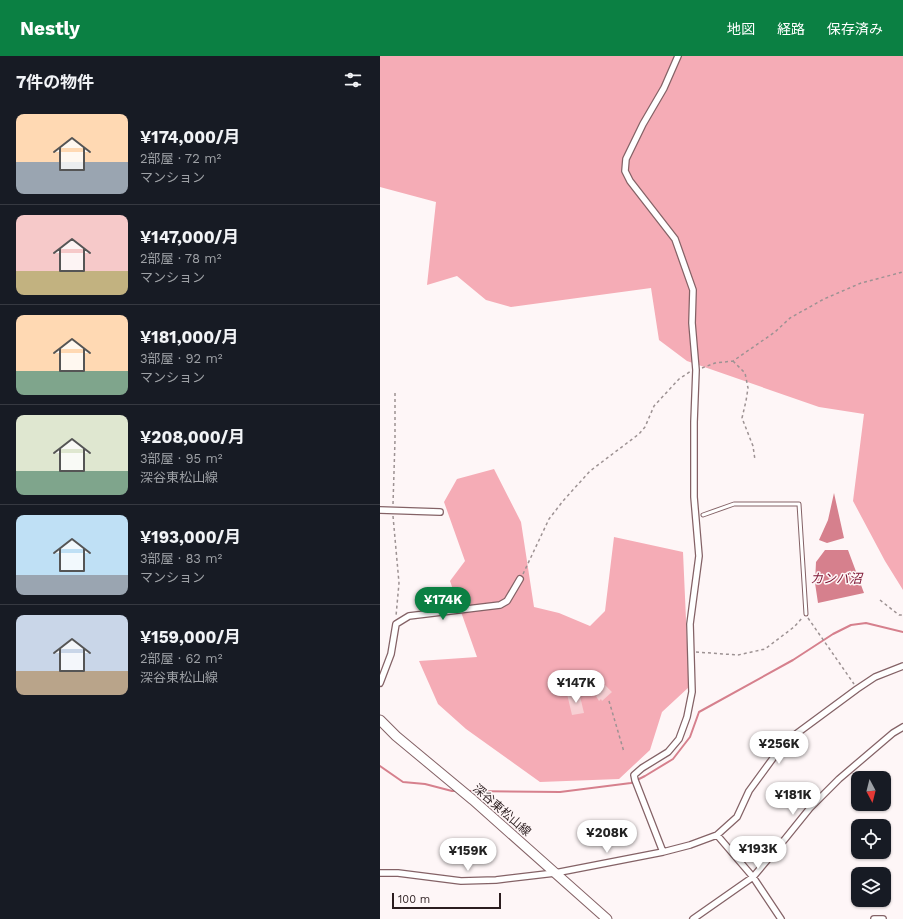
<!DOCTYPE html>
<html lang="ja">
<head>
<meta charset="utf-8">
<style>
	:root { --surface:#171b24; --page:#20242c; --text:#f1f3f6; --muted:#9ea1a6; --line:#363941; --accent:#0b8043 }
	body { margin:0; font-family:"Work Sans","Noto Sans JP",sans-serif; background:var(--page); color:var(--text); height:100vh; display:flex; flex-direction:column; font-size:15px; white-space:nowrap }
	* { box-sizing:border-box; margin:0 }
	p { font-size:13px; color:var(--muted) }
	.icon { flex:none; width:22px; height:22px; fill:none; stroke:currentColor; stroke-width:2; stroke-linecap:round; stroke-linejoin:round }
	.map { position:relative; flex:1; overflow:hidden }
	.details { display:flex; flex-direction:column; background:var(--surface); width:380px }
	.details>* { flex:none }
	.needle { width:26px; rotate:173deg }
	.controls { position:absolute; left:471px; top:715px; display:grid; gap:8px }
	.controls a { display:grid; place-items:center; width:40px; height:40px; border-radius:8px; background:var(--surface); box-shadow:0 1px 3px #0004; font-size:20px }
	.scale { position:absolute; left:12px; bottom:10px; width:109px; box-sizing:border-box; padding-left:4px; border:2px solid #2b1d1f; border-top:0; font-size:11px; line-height:14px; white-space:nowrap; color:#2b1d1f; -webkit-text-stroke:3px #fef6f7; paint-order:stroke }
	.price { position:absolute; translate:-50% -34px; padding:0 9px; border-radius:14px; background:#fff; color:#222; font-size:13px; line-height:26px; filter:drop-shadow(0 1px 2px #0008) }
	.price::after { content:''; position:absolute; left:50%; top:24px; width:12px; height:9px; margin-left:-6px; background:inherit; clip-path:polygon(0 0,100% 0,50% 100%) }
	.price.active { background:var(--accent); color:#fff }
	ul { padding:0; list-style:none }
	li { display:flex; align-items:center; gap:12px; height:100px; padding:0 16px }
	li+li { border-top:1px solid var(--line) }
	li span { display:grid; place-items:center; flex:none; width:112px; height:80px; border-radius:8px; color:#555 }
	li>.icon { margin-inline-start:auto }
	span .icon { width:48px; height:48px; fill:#fffc; stroke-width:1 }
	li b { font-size:17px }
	h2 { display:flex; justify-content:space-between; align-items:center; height:48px; padding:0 16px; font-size:17px }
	header { display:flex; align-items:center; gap:24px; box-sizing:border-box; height:56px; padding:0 20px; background:var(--accent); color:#fff }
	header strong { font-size:19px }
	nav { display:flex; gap:22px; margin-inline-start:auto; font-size:14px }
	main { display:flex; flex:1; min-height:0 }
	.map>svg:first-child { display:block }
	.forest { fill:#f5acb6 }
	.water { fill:#d6808d }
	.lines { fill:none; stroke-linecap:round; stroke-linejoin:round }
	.stream { stroke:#d6808d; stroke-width:2 }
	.building { fill:#f7d0d4 }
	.service-casing { stroke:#846266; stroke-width:5 }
	.minor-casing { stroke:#846266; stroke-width:8 }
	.primary-casing { stroke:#846266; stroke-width:11 }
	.path { stroke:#9d9293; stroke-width:1.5; stroke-dasharray:3 3; stroke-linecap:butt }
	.service { stroke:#fff; stroke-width:3 }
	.minor { stroke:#fff; stroke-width:5.5 }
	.primary { stroke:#fff; stroke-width:9 }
	.labels { text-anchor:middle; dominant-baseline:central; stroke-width:3; stroke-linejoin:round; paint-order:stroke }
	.street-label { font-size:12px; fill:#2b1d1f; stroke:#fef6f7 }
	.water-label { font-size:13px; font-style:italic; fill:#7c1432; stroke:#fef6f7 }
</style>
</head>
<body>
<header>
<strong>Nestly</strong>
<nav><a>地図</a><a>経路</a><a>保存済み</a></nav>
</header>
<main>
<section class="details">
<h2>7件の物件<svg class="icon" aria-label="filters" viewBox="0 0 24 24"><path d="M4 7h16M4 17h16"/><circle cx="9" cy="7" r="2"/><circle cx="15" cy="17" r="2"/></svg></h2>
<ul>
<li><span style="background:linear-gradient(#ffd9b3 60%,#9aa5b1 0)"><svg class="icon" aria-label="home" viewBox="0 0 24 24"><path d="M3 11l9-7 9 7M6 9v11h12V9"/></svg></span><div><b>¥174,000/月</b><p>2部屋 · 72 m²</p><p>マンション</p></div></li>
<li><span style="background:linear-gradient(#f6c9c9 70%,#c2b280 0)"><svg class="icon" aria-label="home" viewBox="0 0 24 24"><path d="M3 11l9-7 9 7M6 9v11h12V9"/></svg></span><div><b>¥147,000/月</b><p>2部屋 · 78 m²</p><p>マンション</p></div></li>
<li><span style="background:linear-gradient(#ffd9b3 70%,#7fa58c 0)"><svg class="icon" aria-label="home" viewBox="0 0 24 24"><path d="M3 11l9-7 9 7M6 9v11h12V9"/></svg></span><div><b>¥181,000/月</b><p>3部屋 · 92 m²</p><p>マンション</p></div></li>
<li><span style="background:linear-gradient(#dfe7d0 70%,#7fa58c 0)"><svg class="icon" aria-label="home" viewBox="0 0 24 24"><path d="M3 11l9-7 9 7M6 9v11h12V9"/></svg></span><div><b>¥208,000/月</b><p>3部屋 · 95 m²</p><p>深谷東松山線</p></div></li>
<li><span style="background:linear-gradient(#bfe0f5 75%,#9aa5b1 0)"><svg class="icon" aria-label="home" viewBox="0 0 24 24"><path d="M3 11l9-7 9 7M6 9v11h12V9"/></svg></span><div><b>¥193,000/月</b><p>3部屋 · 83 m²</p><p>マンション</p></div></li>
<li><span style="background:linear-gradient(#c9d6e8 70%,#b9a48a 0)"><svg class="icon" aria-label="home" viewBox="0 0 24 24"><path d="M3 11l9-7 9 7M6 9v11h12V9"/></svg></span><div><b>¥159,000/月</b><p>2部屋 · 62 m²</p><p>深谷東松山線</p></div></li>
</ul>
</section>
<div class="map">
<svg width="523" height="863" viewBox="0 0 523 863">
	<rect width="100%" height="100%" fill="#fef6f7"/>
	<path class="forest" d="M0,0h523v534l-18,-29 -32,-60 11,-87 -45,-7 -132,-46 -28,-21 -8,-52 -140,19 -25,-7 -29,-24 -30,9 9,-83 -56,-15z
		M114,413l27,53 13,85 25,6 31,13 15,-15 9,-74 69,15 6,135 -27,25 -12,38 -31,29 -79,3 -74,-53 -28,-25 -19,-43 58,-4 -27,-76 15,-20 -21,-59 13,-23z"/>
	<path class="water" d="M454,437l10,45 -17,5 -8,-3 9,-20z
		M445,494h23l16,43 -46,10 -3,-20 1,-21z"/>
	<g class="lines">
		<path class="stream" d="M0,710l23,16 22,2 27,7h6
			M88,735l92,1 71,-9 14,-7 28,-17 17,-22 9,-25 94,-52 40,-26 18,-9 15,-2 37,9"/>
	</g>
	<path class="building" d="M225,629l7,7 -10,9 -1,-2 -2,2 -3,-5 1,-1 -1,-2z
		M199,636l5,21 -12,2 -5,-21z"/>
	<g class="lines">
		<defs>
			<path id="service" d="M323,459l31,-11h65l7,110"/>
			<path id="minor" d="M0,454l60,2
				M0,627l11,-29 5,-30 13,-8 91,-11 7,-4 13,-22
				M337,779l36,42 28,42
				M283,796l-28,-72 -1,-5 8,-7 26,-16 11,-13 8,-22 5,-25 -2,-68 9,-68 -5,-59v-75l2,-52 -4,-47 1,-33 -18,-51 -45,-58 -5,-10 1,-12 17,-35 21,-36 14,-32
				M0,817h18l63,8 35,-1 59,-7 108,-21 27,-7 27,-10 20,-18 12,-26 30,-41 13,-13 65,-48 18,-12 28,-11
				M313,863l60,-42 32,-38 25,-31 29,-29 54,-46 10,-6
				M494,863h9"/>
			<path id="primary" d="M0,664l16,16 77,64 134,119"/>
		</defs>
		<use href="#service" class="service-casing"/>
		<use href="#minor" class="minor-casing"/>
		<use href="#primary" class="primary-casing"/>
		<path class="path" d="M353,305l12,12 3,15 -2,13 -4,17 11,28 2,14
			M322,312l13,-5 18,-2 42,-29 15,-14 34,-19 37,-16 42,-11
			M13,448l2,-64v-48
			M13,460l6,67 -3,33
			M143,518l26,-55 14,-18 27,-30 49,-37 6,-7 9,-21 25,-27 12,-8
			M500,544l19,15h4
			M428,562l46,66
			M316,596l42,3 27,-6 29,-22 8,-9
			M229,645l15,51"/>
		<use href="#service" class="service"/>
		<use href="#minor" class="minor"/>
		<use href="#primary" class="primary"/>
	</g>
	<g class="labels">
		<g class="street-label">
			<text transform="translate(122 754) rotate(41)">深谷東松山線</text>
		</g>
		<g class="water-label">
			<text x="456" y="522">カンバ沼</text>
		</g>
	</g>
</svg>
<div class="controls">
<a><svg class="needle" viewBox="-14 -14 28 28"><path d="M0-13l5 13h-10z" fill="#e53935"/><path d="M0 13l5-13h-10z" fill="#9ea1a6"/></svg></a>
<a><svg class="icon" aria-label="locate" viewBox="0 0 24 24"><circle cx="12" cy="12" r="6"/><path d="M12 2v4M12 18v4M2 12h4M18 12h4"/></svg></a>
<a><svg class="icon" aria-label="layers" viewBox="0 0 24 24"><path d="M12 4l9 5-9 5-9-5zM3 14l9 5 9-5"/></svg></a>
</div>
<div class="scale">100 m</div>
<b class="price active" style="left:63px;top:565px">¥174K</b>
<b class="price" style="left:196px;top:648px">¥147K</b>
<b class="price" style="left:399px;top:709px">¥256K</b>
<b class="price" style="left:413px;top:760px">¥181K</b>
<b class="price" style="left:227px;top:798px">¥208K</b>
<b class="price" style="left:378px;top:814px">¥193K</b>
<b class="price" style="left:88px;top:816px">¥159K</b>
</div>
</main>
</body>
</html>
